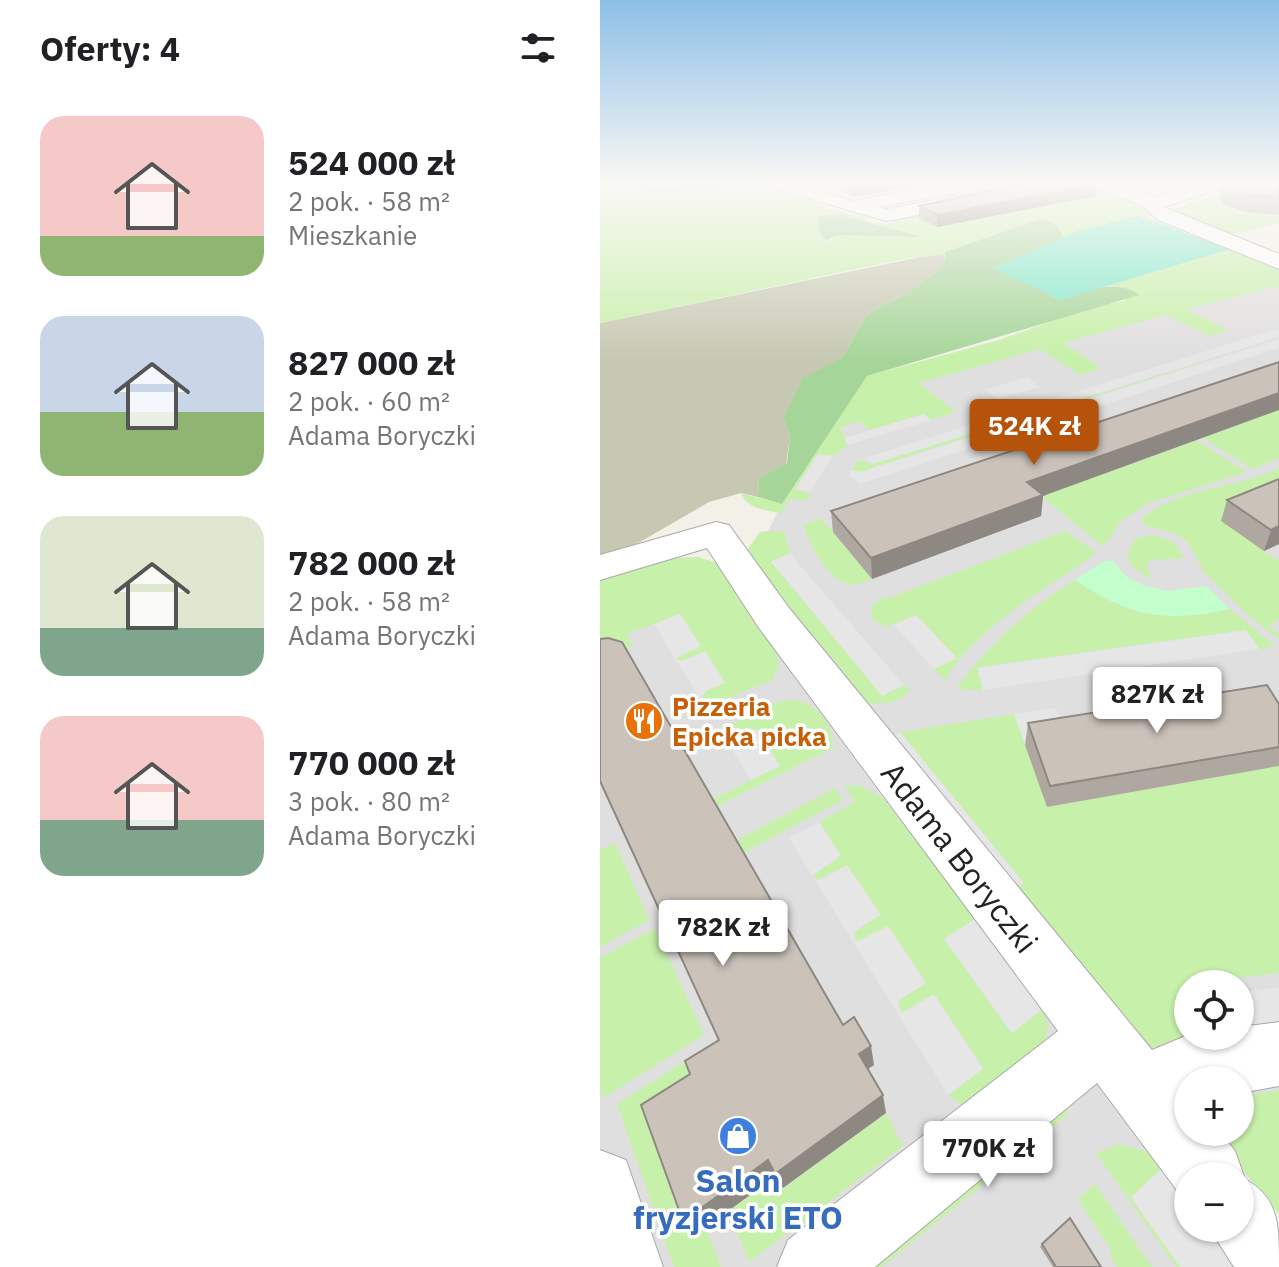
<!DOCTYPE html>
<html lang="pl">
<head>
<meta charset="utf-8">
<style>
	:root { --surface:#fff; --page:#f2f2f2; --text:#202124; --muted:#757577; --accent:#b45309 }
	body { margin:0; font-family:"IBM Plex Sans",sans-serif; background:var(--page); color:var(--text); height:100vh; display:flex; flex-direction:column; font-size:30px; white-space:nowrap }
	* { box-sizing:border-box; margin:0 }
	p { font-size:26px; color:var(--muted) }
	.icon { flex:none; width:44px; height:44px; fill:none; stroke:currentColor; stroke-width:2; stroke-linecap:round; stroke-linejoin:round }
	.map { position:relative; flex:1; overflow:hidden }
	.side { display:flex; flex-direction:column; background:var(--surface); width:600px }
	.side>* { flex:none }
	.tools { position:absolute; left:574px; top:970px; display:grid; gap:16px }
	.tools a { display:grid; place-items:center; width:80px; height:80px; border-radius:50%; background:var(--surface); box-shadow:0 2px 6px #0004; font-size:40px }
	.price { position:absolute; translate:-50% -68px; padding:0 18px; border-radius:8px; background:#fff; color:#222; font-size:26px; line-height:52px; filter:drop-shadow(0 2px 4px #0008) }
	.price::after { content:''; position:absolute; left:50%; top:48px; width:24px; height:18px; margin-left:-12px; background:inherit; clip-path:polygon(0 0,100% 0,50% 100%) }
	.price.on { background:var(--accent); color:#fff }
	ul { padding:0; list-style:none }
	li { display:flex; align-items:center; gap:24px; height:200px; padding:0 40px }
	li span { display:grid; place-items:center; flex:none; width:224px; height:160px; border-radius:24px; color:#555 }
	li>.icon { margin-inline-start:auto }
	span .icon { width:96px; height:96px; fill:#fffc; stroke-width:1 }
	li b { font-size:34px }
	h2 { display:flex; justify-content:space-between; align-items:center; height:96px; padding:0 40px; font-size:34px }
	main { display:flex; flex:1; min-height:0 }
	.map>svg:first-child { display:block }
	.residential { fill:#e0dfdf; fill-rule:evenodd }
	.construction { fill:#c6c8b2 }
	.grass { fill:#c7f0aa }
	.forest { fill:#a6d599 }
	.park { fill:#c3fecd }
	.pitch { fill:#80e8c8 }
	.parking { fill:#e6e6e6 }
	.lines { fill:none; stroke-linecap:round; stroke-linejoin:round }
	.minor-casing { stroke:#a9a9a9; stroke-width:2 }
	.minor { fill:#fff; fill-rule:evenodd }
	.wall { fill:#afa8a0 }
	.shaded-wall { fill:#8e8882 }
	.building { fill:#cbc3ba; stroke:#8e8882; stroke-width:2 }
	.labels { text-anchor:middle; dominant-baseline:central; stroke-width:7; stroke-linejoin:round; paint-order:stroke }
	.food-label { font-size:26px; font-weight:bold; fill:#c56008; stroke:#fff; text-anchor:start }
	.near-street-label { font-size:32px; fill:#222; stroke:#fff }
	.near-shop-label { font-size:32px; font-weight:bold; fill:#366cbe; stroke:#fff }
</style>
</head>
<body>
<main>
<section class="side">
<h2>Oferty: 4<svg class="icon" aria-label="filters" viewBox="0 0 24 24"><path d="M4 7h16M4 17h16"/><circle cx="9" cy="7" r="2"/><circle cx="15" cy="17" r="2"/></svg></h2>
<ul>
<li><span style="background:linear-gradient(#f6c9c9 75%,#8fb573 0)"><svg class="icon" aria-label="home" viewBox="0 0 24 24"><path d="M3 11l9-7 9 7M6 9v11h12V9"/></svg></span><div><b>524 000 zł</b><p>2 pok. · 58 m²</p><p>Mieszkanie</p></div></li>
<li><span style="background:linear-gradient(#c9d6e8 60%,#8fb573 0)"><svg class="icon" aria-label="home" viewBox="0 0 24 24"><path d="M3 11l9-7 9 7M6 9v11h12V9"/></svg></span><div><b>827 000 zł</b><p>2 pok. · 60 m²</p><p>Adama Boryczki</p></div></li>
<li><span style="background:linear-gradient(#dfe7d0 70%,#7fa58c 0)"><svg class="icon" aria-label="home" viewBox="0 0 24 24"><path d="M3 11l9-7 9 7M6 9v11h12V9"/></svg></span><div><b>782 000 zł</b><p>2 pok. · 58 m²</p><p>Adama Boryczki</p></div></li>
<li><span style="background:linear-gradient(#f6c9c9 65%,#7fa58c 0)"><svg class="icon" aria-label="home" viewBox="0 0 24 24"><path d="M3 11l9-7 9 7M6 9v11h12V9"/></svg></span><div><b>770 000 zł</b><p>3 pok. · 80 m²</p><p>Adama Boryczki</p></div></li>
</ul>
</section>
<div class="map">
<svg width="679" height="1267" viewBox="0 0 679 1267">
	<rect width="100%" height="100%" fill="#f3f0e8"/>
	<path class="residential" d="M679,275v939l-67,-82h28v-52h-52v23l-368,-443 -60,-128 8,-1 14,-27 85,-128zM588,984h52v52h-52z
		M97,557l21,6 57,88 108,147 305,402v28l51,39h-639v-691l74,-18z"/>
	<path class="construction" d="M335,254l9,1v10l-33,26 -44,23 -25,44 -59,61 7,17 -4,28 -27,14 -1,19 -17,-4 -32,9 -69,40 -40,16v-235z"/>
	<path class="grass" d="M0,182l65,12 23,-5h35l-10,-7 42,8 7,-4 91,30 8,-3 10,3 -6,5 -26,-7 -20,1 9,27 11,-7 80,2 -46,-14 16,1 4,-6 19,-4 25,13 162,-32 -26,-11 8,-1 58,19 14,12 -6,4 36,13 -6,2 27,5 75,31v17l-93,23 42,21 -19,6 -43,-21 -103,28 38,25 -21,7 -40,-26 -121,34 37,29 -25,8 -7,-6 -54,16 -11,-9 -19,6 8,18 -15,11 -15,-2 -22,35 18,7 -10,4 -14,-1 -10,14c-16,-3 -32,-4 -39,-20l41,11 85,-128 132,-36 89,-32 37,-7 -1,-14 -18,-1 -46,14 -67,-32 69,-38 -18,-12 -100,37 -36,3 -308,65z
		M617,195l62,8v20l-47,12 -38,-14 3,-2 -15,-3 -7,-8z
		M679,337l-420,135 -7,-2 7,-10 14,4z
		M553,407l59,28 67,-25v48l-26,11z
		M548,410l99,62 -99,31 -28,19 -16,25 -106,-86 56,31 133,-48z
		M679,468v29l-16,54 16,9v60l-10,6 10,8v5l-30,-23 -45,-44 -17,-31 -13,-8 -29,-7 -3,-8c38,-31 94,-29 137,-50z
		M221,518l51,61c-8,3 -16,7 -24,5 -20,-3 -40,-42 -45,-59z
		M184,531l6,23 -19,8 111,133 22,-10 6,4c-10,17 -27,13 -41,15l-34,-42 -15,-2 -75,-107 15,-21z
		M465,531l32,22c-46,32 -125,77 -152,128l-11,-12 22,-11 -40,-43 -31,12 -13,-8 -1,-12 12,-10 6,1z
		M555,535l20,8 9,15 -33,2 -5,5 5,12h-4l-17,-12 -2,-13 8,-14z
		M97,557l21,6 57,88 4,13 -7,16 -61,25 -10,-5 2,-7 21,-11 -49,-24 5,-44 -53,20 6,12 -33,14v-84l74,-18z
		M475,580c55,37 90,43 155,29l45,37 -16,3 -13,-19 -268,37 5,23 -27,-1c31,-43 74,-82 119,-109z
		M184,700c29,-2 49,20 49,48l-119,60 -5,-7 71,-35 -24,-37 -26,10 -6,-3 1,-9z
		M414,714l33,93 232,-41v207l-91,11v52l-29,12 -14,-3 -131,-156 9,-7 -123,-150z
		M259,785l24,13 92,121 -30,20 66,94 32,-24 5,17 -3,17 -75,63 -8,-1 -14,-10 35,-27 -49,-73 -28,18 -5,1 -4,-8 1,-5 28,-19 -70,-39 -10,-77 -29,14 -4,-6 28,-18 -22,-34 36,-20 -11,-16z
		M235,788l8,12 -103,55 -7,-13z
		M15,843l34,77 -49,27v-97z
		M55,928l49,107 -101,63 -3,-9v-131z
		M101,1051h4l-8,183 9,-6 15,39h-47l-57,-163z
		M679,1090v124l-56,-69 -6,-13h23v-35z
		M462,1106l6,8 -186,153h-17z
		M286,1113l17,33 -154,116 -20,-51 48,-35 7,12z
		M518,1144l28,7 17,16 -32,31 49,69h-4l-80,-114z
		M495,1184l57,83h-35l-8,-12 3,-3 -34,-53z"/>
	<path class="forest" d="M9,182h104l10,7h-35l-23,5z
		M239,214l83,23 -83,-2 -13,6 -7,-11 -1,-14z
		M444,218l13,8 7,11 -70,31 66,32c25,-8 56,-23 79,-5l-272,81 -85,128 -24,-7 1,-19 28,-15 3,-27 -7,-17 20,-41 39,-20 25,-44 44,-23 33,-26 1,-13z"/>
	<path class="park" d="M504,561h9l13,15 16,9 26,6 38,-5 24,23c-65,14 -100,8 -155,-29z"/>
	<path class="pitch" d="M537,216l93,33 -170,51 -67,-32 85,-37z"/>
	<path class="parking" d="M679,328v9l-406,127 -7,-5 -7,1z
		M679,339v9l-419,136 -11,-9 3,-5 8,2z
		M427,377l13,10 -42,12 -13,-9z
		M324,414l7,6 -83,25 -4,-7z
		M218,454l15,2 -23,36 -15,-3z
		M190,554l114,131 -22,11 -111,-135z
		M80,614l21,32 -25,12 5,3 24,-10 20,32 -19,8 -5,9 -47,-76z
		M316,615l41,43 -23,11 -40,-44z
		M646,630l13,19 -276,41 -6,-22z
		M568,691l15,28 -76,12 -15,-29z
		M456,708l12,30 -43,7 -11,-31z
		M156,728l24,38 -29,14 -27,-44 12,2z
		M300,732l124,151 -17,11 -122,-154z
		M219,822l22,34 -28,19 4,5h5l25,-15 34,50 -27,17 2,10 32,-16 38,57 -28,18 3,12 33,-19 49,75 -35,26 -159,-257z
		M375,919l68,90 -31,24 -68,-94z
		M679,987v44l-68,10 29,-5v-43z
		M563,1167l25,33v28h21l30,39h-59l-49,-70z"/>
	<g class="lines">
		<defs>
			<path id="minor" d="M126,182h65l62,19 101,-19h38l-8,5 -105,20 8,2 145,-27h39l-8,5 -176,34 -111,-32 -42,-2z
				M480,182h27l47,15 53,-15h33l-76,25 115,47v15l-121,-49 -16,-15z
				M116,522l13,3 60,83 363,442 36,-15 52,1v-9l39,-5v64l-39,7v-13h-52v52h32l15,19 10,28c34,19 34,45 34,88h-45l-25,-39h31v-52h-52v27l-3,-2 -88,-118 -222,184h-98l11,-27 270,-209 -299,-403 -52,-80 -107,32v-25z
				M0,1150l26,10 37,107h-63z"/>
		</defs>
		<use href="#minor" class="minor-casing"/>
		<use href="#minor" class="minor"/>
	</g>
	<path class="wall" d="M227,182h108l-83,15z
		M621,182h58v33l-33,-3 -24,-8 -3,-12z
		M496,184l-1,12 -158,31 -18,-9v-12z
		M679,479v65l-15,7 -43,-30 6,-21z
		M443,496l-2,20 -169,63 -39,-47 -2,-21z
		M679,704v62l-232,41 -22,-62 3,-22z
		M442,1244l59,23h-48l-13,-20z"/>
	<path class="shaded-wall" d="M258,182h77l-83,15v-13z
		M390,182h36l-36,5z
		M496,184l-1,12 -158,31v-12z
		M679,393v17l-236,86 -2,20 -169,63 -1,-21 156,-76z
		M679,526v18l-15,7 7,-21z
		M271,1046l3,19 -12,8 -3,-19z
		M283,1095l3,18 -103,75 -7,-12 -79,58 -14,-13 85,-61z"/>
	<path class="building" d="M432,182h60l4,2 -159,31 -18,-9z
		M625,182h54v15l-29,-2 -24,-8z
		M679,362v31l-252,89 16,13 -172,63 -40,-47z
		M679,479v47l-8,4 -44,-30z
		M8,638l14,4 221,383 11,-8 17,29 -12,8 24,41 -108,79 -7,-14 -85,61 -42,-116 49,-31 -5,-13 34,-21 -119,-259v-142z
		M667,685l12,19v43l-229,39 -22,-63z
		M470,1218l31,49h-45l-14,-23z"/>
	<linearGradient id="sky" x2="0" y2="1"><stop stop-color="#8dbfe6"/><stop offset="0.51" stop-color="#faf8f5"/><stop offset="1" stop-color="#faf8f5" stop-opacity="0"/></linearGradient>
	<rect width="679" height="360" fill="url(#sky)"/>
	<defs>
		<symbol id="restaurant-disc" viewBox="-11 -11 22 22"><circle r="9.5" fill="#e8710a" stroke="#fff"/><path d="M-5-6h1v4h1v-4h1v4h1v-4h1v5L-1.5 .5V6h-2V.5L-5-1ZM5-6V6H3V1.5H1.5Q1.5-4 5-6Z" fill="#fff"/></symbol>
		<symbol id="shop-disc" viewBox="-11 -11 22 22"><circle r="9.5" fill="#3f7fe0" stroke="#fff"/><path d="M-5-2.5h2.3a2.7 3.5 0 0 1 5.4 0H5L5.5 6h-11ZM-1.5-2.5h3a1.5 2.3 0 0 0-3 0Z" fill="#fff"/></symbol>
	</defs>
	<g fill-rule="evenodd">
		<use href="#restaurant-disc" x="22" y="699" width="44" height="44"/>
		<use href="#shop-disc" x="116" y="1114" width="44" height="44"/>
	</g>
	<g class="labels">
		<g class="food-label">
			<text x="72" y="706">Pizzeria<tspan x="72" dy="30">Epicka picka</tspan></text>
		</g>
		<g class="near-street-label">
			<text transform="translate(360 857) rotate(52)">Adama Boryczki</text>
		</g>
		<g class="near-shop-label">
			<text x="138" y="1180">Salon<tspan x="138" dy="37">fryzjerski ETO</tspan></text>
		</g>
	</g>
</svg>
<div class="tools">
<a><svg class="icon" aria-label="locate" viewBox="0 0 24 24"><circle cx="12" cy="12" r="6"/><path d="M12 2v4M12 18v4M2 12h4M18 12h4"/></svg></a>
<a>+</a>
<a>−</a>
</div>
<b class="price on" style="left:434px;top:467px">524K zł</b>
<b class="price" style="left:557px;top:735px">827K zł</b>
<b class="price" style="left:123px;top:968px">782K zł</b>
<b class="price" style="left:388px;top:1189px">770K zł</b>
</div>
</main>
</body>
</html>
